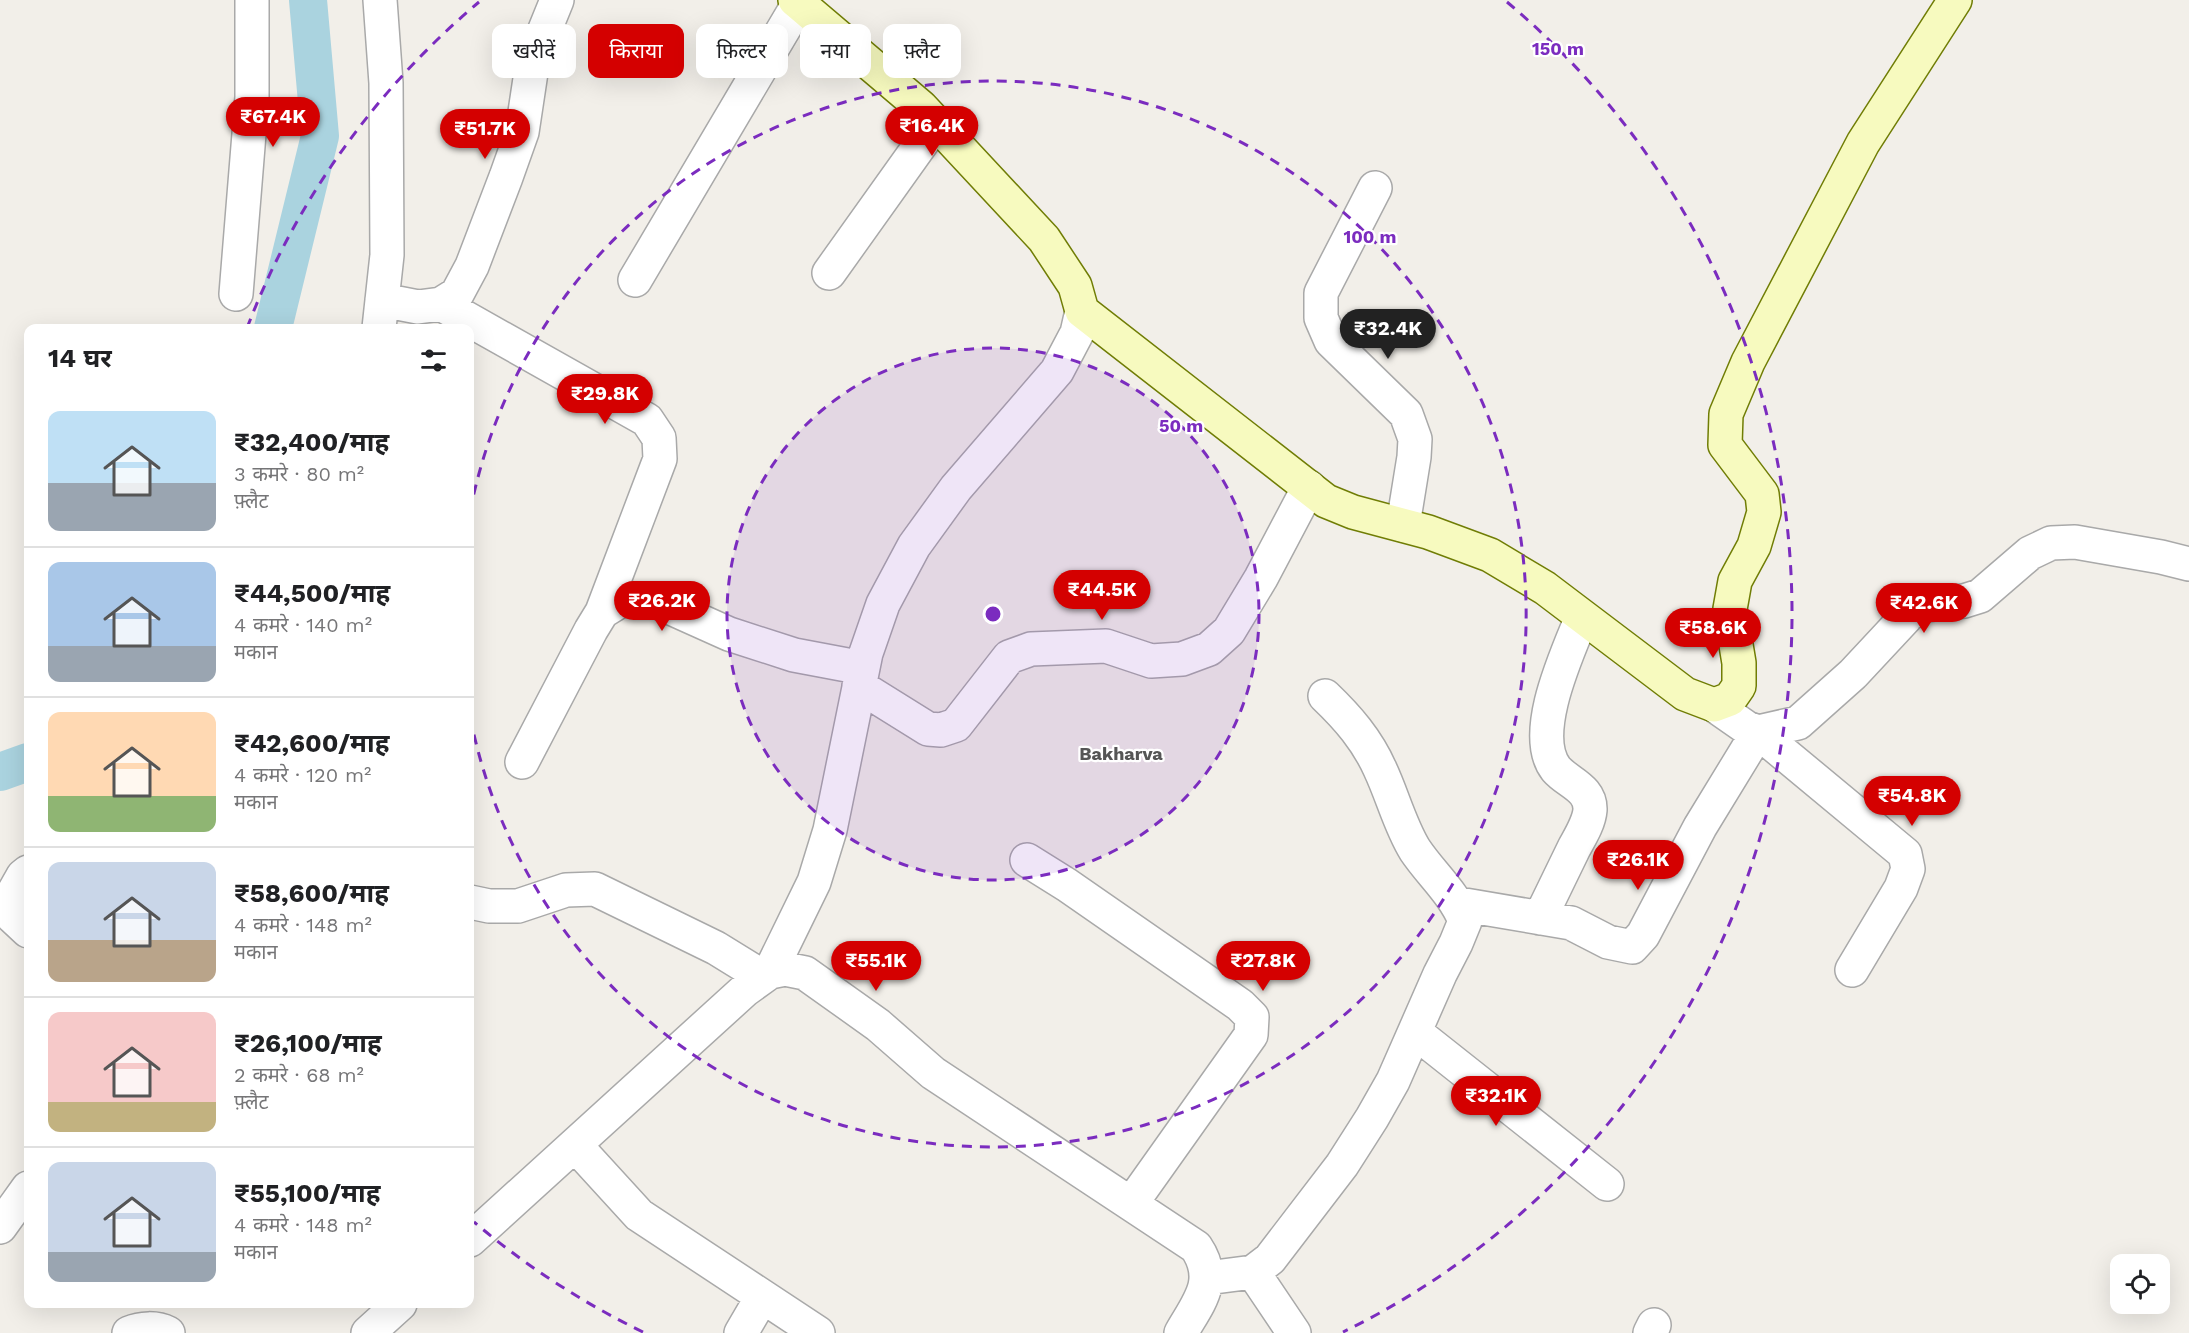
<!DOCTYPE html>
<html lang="hi">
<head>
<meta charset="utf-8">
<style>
	:root { --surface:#fff; --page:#f6f6f6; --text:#202124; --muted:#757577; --line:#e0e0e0; --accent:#d40000 }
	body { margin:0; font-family:"Work Sans","Noto Sans Devanagari",sans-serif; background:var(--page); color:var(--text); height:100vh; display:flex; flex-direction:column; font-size:22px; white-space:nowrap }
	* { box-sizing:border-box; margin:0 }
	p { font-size:20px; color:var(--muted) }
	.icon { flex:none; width:33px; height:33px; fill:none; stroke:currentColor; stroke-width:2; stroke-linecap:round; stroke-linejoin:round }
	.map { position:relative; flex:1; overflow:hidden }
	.drawer { position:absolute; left:24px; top:324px; width:450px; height:984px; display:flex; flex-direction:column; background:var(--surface); border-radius:12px; box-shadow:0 6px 24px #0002 }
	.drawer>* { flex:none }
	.top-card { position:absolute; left:492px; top:24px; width:570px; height:54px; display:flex; gap:12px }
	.controls { position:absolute; left:2110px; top:1254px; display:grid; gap:12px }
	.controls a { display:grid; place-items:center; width:60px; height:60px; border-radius:12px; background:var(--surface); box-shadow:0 6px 24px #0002; font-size:30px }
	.price { position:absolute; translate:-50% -51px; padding:0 14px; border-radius:21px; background:var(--accent); color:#fff; font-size:20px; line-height:39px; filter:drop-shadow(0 2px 3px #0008) }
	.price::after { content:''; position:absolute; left:50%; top:36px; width:18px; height:14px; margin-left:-9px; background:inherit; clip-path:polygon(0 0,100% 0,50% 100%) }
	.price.active { background:#222; color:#fff }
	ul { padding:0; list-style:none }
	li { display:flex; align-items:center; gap:18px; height:150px; padding:0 24px }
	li+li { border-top:2px solid var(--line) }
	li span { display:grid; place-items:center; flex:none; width:168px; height:120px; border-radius:12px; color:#555 }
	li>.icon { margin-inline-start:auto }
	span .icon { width:72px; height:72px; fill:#fffc; stroke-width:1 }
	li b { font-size:26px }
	h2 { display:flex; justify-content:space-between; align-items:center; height:72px; padding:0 24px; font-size:26px }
	.tag { padding:0 21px; border-radius:12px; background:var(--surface); box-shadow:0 6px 24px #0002; font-size:21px; line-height:54px }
	.tag.active { background:var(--accent); color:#fff }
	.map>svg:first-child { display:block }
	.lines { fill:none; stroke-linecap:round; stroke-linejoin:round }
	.canal { stroke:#aad3df; stroke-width:38 }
	.street-casing { stroke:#a9a9a9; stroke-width:36 }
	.secondary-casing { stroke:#707d05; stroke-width:36 }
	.street { stroke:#fff; stroke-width:33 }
	.secondary { stroke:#f7fabf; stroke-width:33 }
	.ring { fill:none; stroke:#7b2cbf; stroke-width:3; stroke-dasharray:10 8 }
	.labels { text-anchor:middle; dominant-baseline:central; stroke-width:4.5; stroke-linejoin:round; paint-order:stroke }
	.quarter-label { font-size:18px; font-weight:bold; fill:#555; stroke:#fff }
	.centre { fill:#7b2cbf; stroke:#fff; stroke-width:3 }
	.ring-label { font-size:18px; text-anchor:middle; font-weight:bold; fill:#7b2cbf; stroke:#fff; stroke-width:4.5; stroke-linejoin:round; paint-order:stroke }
</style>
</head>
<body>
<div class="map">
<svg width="2189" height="1333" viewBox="0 0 2189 1333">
	<rect width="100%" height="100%" fill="#f2efe9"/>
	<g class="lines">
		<path class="canal" d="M273,328l47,-192 -12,-136
			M0,772l28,-10"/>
		<defs>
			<path id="street" d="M1375,188l-54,105v25l10,23 75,73 9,25 -1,18 -11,68
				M829,273l107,-150
				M635,280l164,-277
				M236,294l16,-197v-97
				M382,300l36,7 23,-3 16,-10 15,-28 34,-89 16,-45 11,-73 24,-59
				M441,304l206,116 12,18 1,21 -58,153
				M379,328l8,-73 -1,-172 -6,-83
				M859,686l69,43 13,1 15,-5 53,-68 22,-8 75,-3 45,15 31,-2 27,-10 20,-18 32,-53 48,-91
				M1714,705l33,23 11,4 40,-9 55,-49 56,-60 15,-9 40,-4 16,-5 50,-43 21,-10 24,-1 86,15 28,7
				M522,762l69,-132 11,-18 21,-13h28l78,35 65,21 69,13
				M1027,860l40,25 173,120 12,12 -1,18 -120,169
				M28,872l-5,4 -12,21 2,20 15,14
				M470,902l19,4h29l48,-16 29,-1 121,59 47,29
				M1459,904l112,19 37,19 24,5 11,-12 57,-108 58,-95 147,122 3,15 -7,19 -49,82
				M1540,918c11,-23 23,-47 34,-70 6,-11 15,-25 16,-38 1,-22 -22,-27 -34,-41 -27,-35 12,-117 26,-152
				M770,972l44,-90 16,-52 36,-177 17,-49 31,-58 42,-58 101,-117 20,-38 5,-22
				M1415,1032l192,152
				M575,1145l64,70 179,118
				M0,1227l28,-39
				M470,1240l275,-250 25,-18 15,-3 20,4 73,52 55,48 263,174c23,34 2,56 -15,86
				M1253,1272l41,61
				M1207,1278l46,-6 17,-13 72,-94 30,-47 21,-37 47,-107 16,-31 9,-22c-11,-28 -34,-47 -50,-71 -15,-24 -23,-56 -35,-81 -13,-29 -32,-51 -55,-73
				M129,1333c12,-5 27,-6 39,0
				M368,1333l32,-29
				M741,1333l21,-36
				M1650,1333l4,-8"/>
			<path id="secondary" d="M795,0l126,107 123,132 31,47 7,25 244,190 27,11 75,20 62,23 55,33 140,106 29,11 16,-6 9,-13v-23l-9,-54 5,-28 19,-35 10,-34 -2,-18 -37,-49 1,-31 22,-52 115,-219 92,-143"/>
		</defs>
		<use href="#street" class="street-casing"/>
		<use href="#secondary" class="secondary-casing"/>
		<use href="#street" class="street"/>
		<use href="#secondary" class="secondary"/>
	</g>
	<circle cx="993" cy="614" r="266" fill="#7b2cbf" fill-opacity=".12"/>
	<g class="ring">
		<circle cx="993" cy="614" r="266"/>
		<path d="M470 512A533 533 0 1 1 470 716"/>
		<path d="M643 1332A799 799 0 0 1 474 1222M247 328A799 799 0 0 1 479 2M1507 2A799 799 0 0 1 1343 1332"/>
	</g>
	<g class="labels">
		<g class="quarter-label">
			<text x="1121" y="753">Bakharva</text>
		</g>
	</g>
	<circle cx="993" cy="614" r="9" class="centre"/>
	<g class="ring-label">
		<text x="1558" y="55">150 m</text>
		<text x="1370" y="243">100 m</text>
		<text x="1181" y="432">50 m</text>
	</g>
</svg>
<div class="controls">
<a><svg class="icon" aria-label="locate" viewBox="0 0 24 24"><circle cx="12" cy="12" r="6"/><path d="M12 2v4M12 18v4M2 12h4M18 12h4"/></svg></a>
</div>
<b class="price" style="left:273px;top:148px">₹67.4K</b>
<b class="price" style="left:932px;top:157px">₹16.4K</b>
<b class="price" style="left:485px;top:160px">₹51.7K</b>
<b class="price active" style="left:1388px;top:360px">₹32.4K</b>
<b class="price" style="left:605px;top:425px">₹29.8K</b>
<b class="price" style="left:1102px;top:621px">₹44.5K</b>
<b class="price" style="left:662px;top:632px">₹26.2K</b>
<b class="price" style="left:1924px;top:634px">₹42.6K</b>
<b class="price" style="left:1713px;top:659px">₹58.6K</b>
<b class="price" style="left:1912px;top:827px">₹54.8K</b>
<b class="price" style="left:1638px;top:891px">₹26.1K</b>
<b class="price" style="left:876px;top:992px">₹55.1K</b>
<b class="price" style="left:1263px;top:992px">₹27.8K</b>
<b class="price" style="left:1496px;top:1127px">₹32.1K</b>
<div class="top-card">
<a class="tag">खरीदें</a>
<a class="tag active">किराया</a>
<a class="tag">फ़िल्टर</a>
<a class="tag">नया</a>
<a class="tag">फ़्लैट</a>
</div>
<section class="drawer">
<h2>14 घर<svg class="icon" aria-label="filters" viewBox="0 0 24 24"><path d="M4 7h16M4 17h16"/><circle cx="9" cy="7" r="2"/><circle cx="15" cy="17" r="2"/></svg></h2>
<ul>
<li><span style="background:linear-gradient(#bfe0f5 60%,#9aa5b1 0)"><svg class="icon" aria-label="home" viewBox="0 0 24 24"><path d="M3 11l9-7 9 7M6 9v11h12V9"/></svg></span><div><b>₹32,400/माह</b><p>3 कमरे · 80 m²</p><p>फ़्लैट</p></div></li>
<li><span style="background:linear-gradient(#a9c7e8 70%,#9aa5b1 0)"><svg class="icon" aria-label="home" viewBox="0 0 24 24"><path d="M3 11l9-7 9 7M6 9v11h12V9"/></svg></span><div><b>₹44,500/माह</b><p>4 कमरे · 140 m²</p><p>मकान</p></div></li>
<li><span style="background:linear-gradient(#ffd9b3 70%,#8fb573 0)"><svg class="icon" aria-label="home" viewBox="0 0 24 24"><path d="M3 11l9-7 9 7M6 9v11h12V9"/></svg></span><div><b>₹42,600/माह</b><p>4 कमरे · 120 m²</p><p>मकान</p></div></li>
<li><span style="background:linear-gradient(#c9d6e8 65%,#b9a48a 0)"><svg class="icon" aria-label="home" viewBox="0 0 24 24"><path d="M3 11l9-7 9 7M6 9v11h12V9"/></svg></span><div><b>₹58,600/माह</b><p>4 कमरे · 148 m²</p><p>मकान</p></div></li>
<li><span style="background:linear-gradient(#f6c9c9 75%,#c2b280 0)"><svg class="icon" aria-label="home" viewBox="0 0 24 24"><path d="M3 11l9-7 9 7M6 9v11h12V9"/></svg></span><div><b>₹26,100/माह</b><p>2 कमरे · 68 m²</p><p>फ़्लैट</p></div></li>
<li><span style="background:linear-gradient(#c9d6e8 75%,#9aa5b1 0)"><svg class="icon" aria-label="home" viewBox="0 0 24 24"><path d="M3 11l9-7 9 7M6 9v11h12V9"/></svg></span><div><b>₹55,100/माह</b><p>4 कमरे · 148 m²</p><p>मकान</p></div></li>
</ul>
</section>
</div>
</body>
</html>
